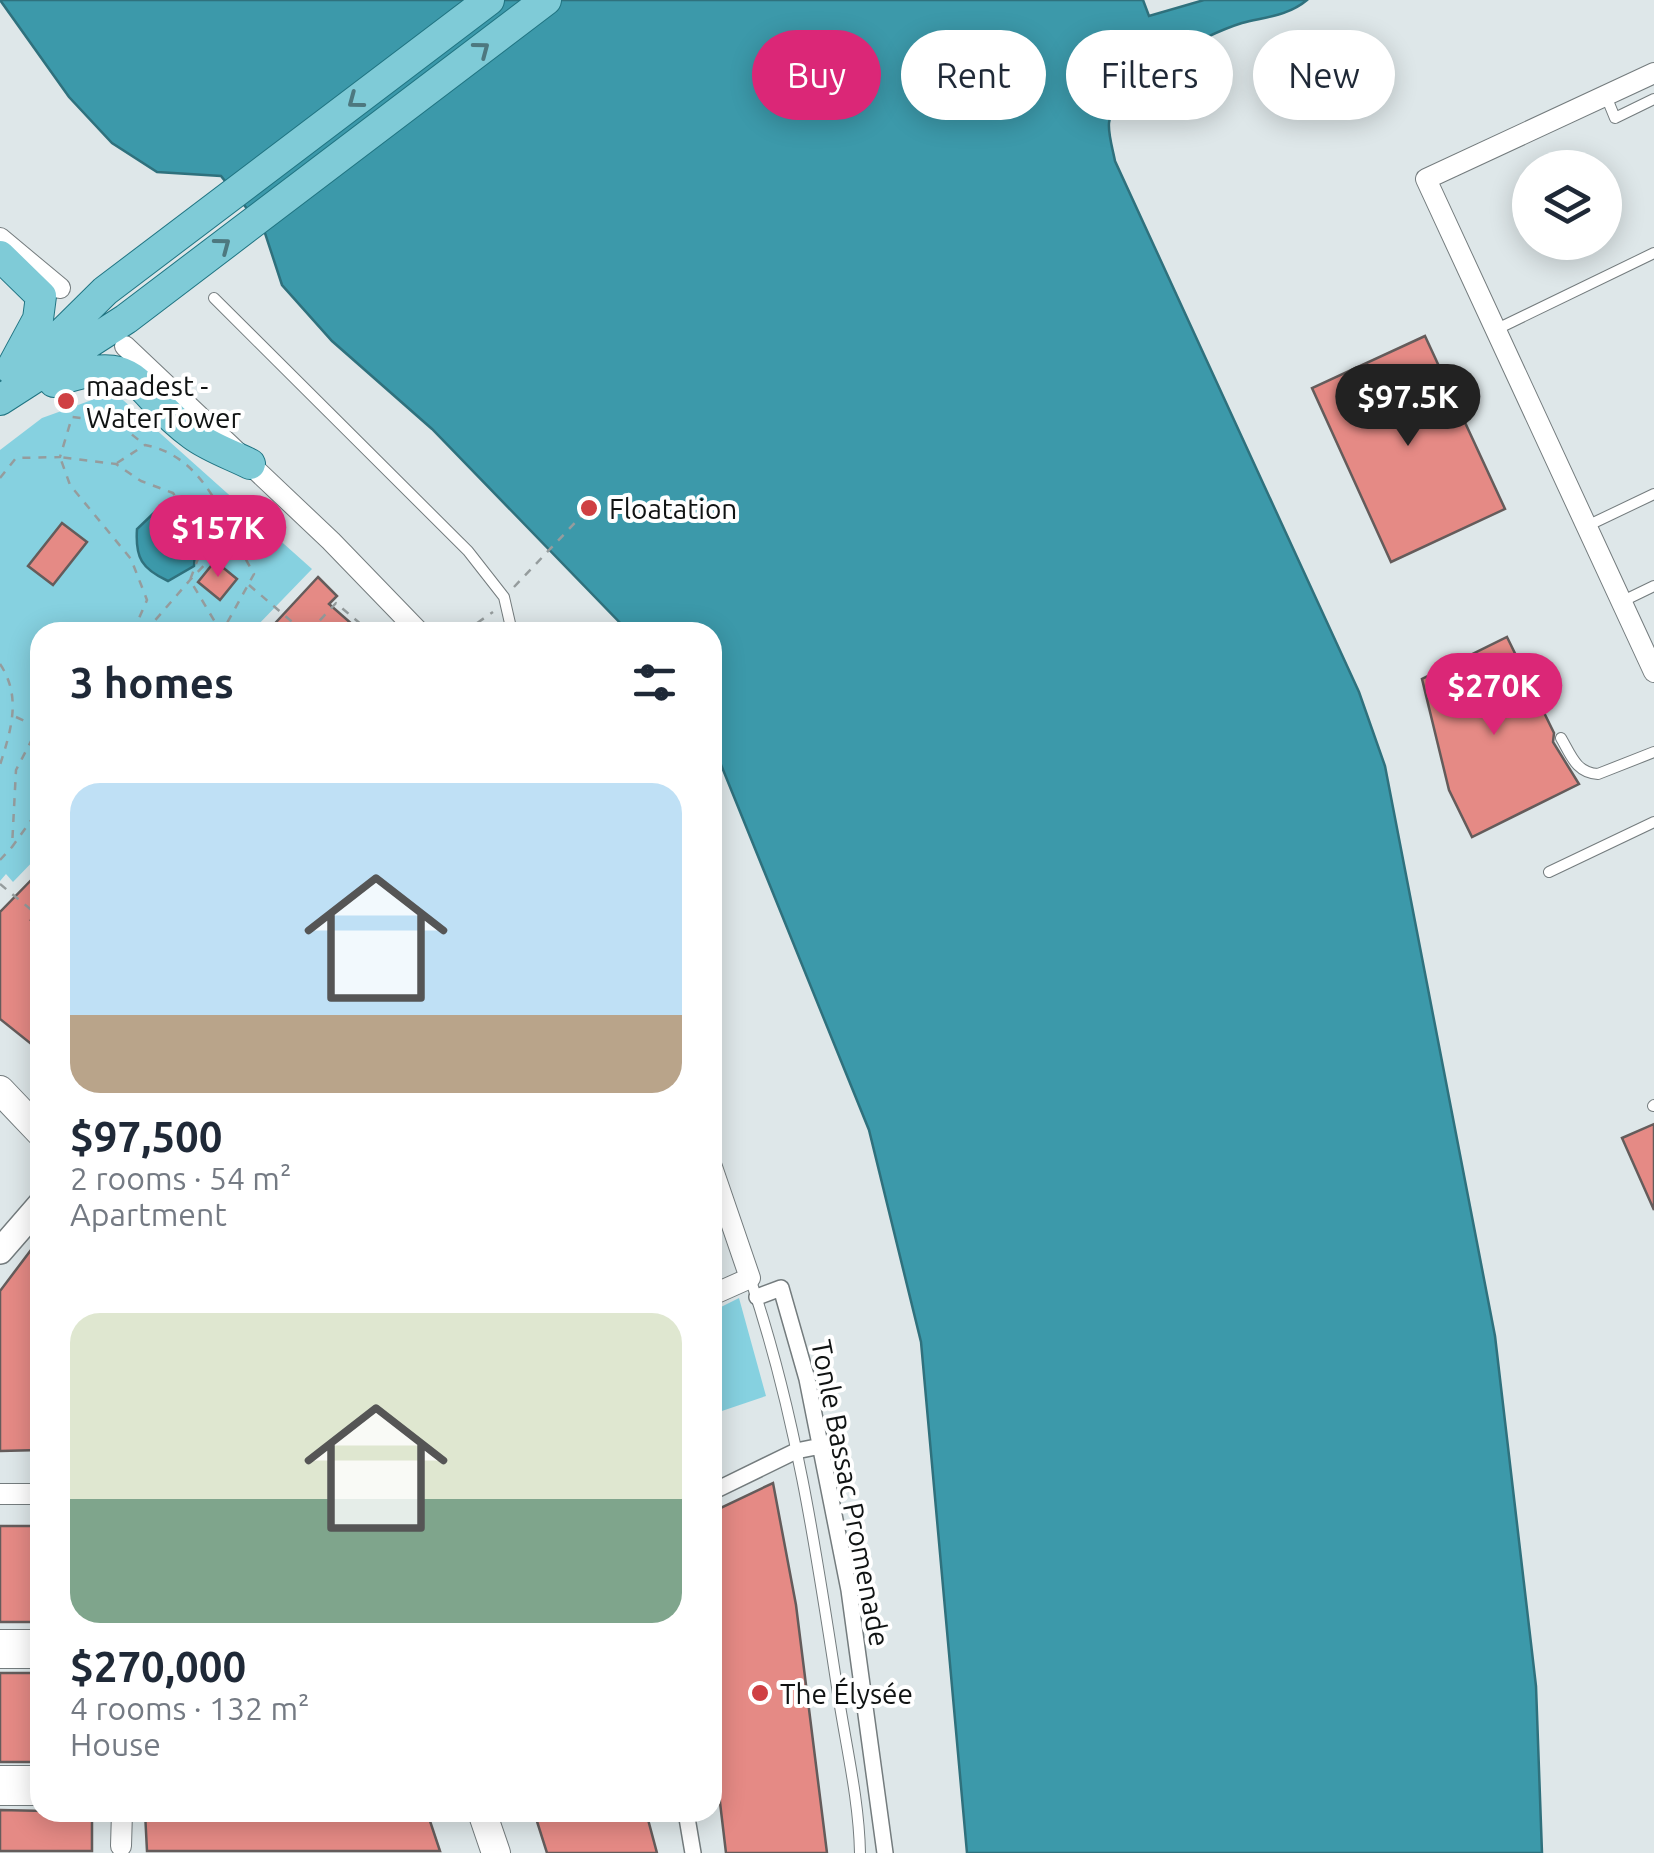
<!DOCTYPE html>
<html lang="en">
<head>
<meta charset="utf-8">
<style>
	:root { --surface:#fff; --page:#f2f2f3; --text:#1f2937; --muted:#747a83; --accent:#db2777 }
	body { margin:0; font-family:Ubuntu,sans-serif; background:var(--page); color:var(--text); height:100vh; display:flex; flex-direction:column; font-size:38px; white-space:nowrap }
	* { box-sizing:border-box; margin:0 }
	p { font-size:32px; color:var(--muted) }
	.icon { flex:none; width:55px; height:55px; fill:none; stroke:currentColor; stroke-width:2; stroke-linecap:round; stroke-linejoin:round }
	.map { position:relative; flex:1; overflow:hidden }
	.details { position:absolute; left:30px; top:622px; width:692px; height:1200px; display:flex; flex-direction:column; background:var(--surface); border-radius:30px; box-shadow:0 5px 25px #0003 }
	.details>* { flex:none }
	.hud { position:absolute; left:752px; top:30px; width:750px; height:90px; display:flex; gap:20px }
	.buttons { position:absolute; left:1512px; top:150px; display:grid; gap:20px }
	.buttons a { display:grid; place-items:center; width:110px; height:110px; border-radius:50%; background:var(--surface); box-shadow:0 5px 25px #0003; font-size:50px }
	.price { position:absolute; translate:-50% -85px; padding:0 22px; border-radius:35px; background:var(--accent); color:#fff; font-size:32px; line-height:65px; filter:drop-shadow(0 2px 5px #0008) }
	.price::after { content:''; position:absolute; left:50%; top:60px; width:30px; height:22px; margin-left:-15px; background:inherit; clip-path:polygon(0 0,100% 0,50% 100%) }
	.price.active { background:#222; color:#fff }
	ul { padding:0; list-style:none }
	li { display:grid; align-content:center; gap:20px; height:530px; padding:0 40px }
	li span { display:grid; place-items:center; height:310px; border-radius:30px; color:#555 }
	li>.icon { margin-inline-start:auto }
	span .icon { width:180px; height:180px; fill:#fffc; stroke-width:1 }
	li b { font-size:42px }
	h2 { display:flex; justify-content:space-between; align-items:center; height:120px; padding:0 40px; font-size:42px }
	.chip { padding:0 35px; border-radius:45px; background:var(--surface); box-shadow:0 5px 25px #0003; font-size:35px; line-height:90px }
	.chip.active { background:var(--accent); color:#fff }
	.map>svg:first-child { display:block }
	.green { fill:#86d1e0 }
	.water { fill:#3c99aa; stroke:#2f717d; stroke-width:2.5 }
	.building { fill:#e58a85; stroke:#645c5b; stroke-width:2.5 }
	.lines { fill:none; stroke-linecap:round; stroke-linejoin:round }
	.service-casing { stroke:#747c7e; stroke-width:12 }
	.pedestrian-casing { stroke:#747c7e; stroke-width:18 }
	.minor-casing { stroke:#747c7e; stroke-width:22 }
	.tertiary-casing { stroke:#747c7e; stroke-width:28 }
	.secondary-casing { stroke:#747c7e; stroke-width:30 }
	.primary-casing { stroke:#207482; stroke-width:32 }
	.path { stroke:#959c9d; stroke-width:2.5; stroke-dasharray:8 8; stroke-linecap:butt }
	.service { stroke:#fff; stroke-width:10 }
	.pedestrian { stroke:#fff; stroke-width:15 }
	.minor { stroke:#fff; stroke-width:20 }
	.tertiary { stroke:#fff; stroke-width:25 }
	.secondary { stroke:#fff; stroke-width:28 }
	.primary { stroke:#7fcbd7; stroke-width:30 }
	.oneway { stroke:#4d787f }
	.poi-dot { fill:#cf4043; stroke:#fff; stroke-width:4 }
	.labels { text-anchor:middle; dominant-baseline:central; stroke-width:8; stroke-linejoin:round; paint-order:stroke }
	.poi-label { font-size:28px; fill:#101313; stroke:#fff; text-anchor:start }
	.street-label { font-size:28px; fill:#101313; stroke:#fff }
</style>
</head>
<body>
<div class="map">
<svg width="1654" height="1853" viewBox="0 0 1654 1853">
	<rect width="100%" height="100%" fill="#dee7e9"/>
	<path class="green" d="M114,392l198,177 -61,63h-211v222l-27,28 -7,-8 -6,7v-431l42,-32z
		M739,1298l27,98 -53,18v-103z"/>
	<path class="water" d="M0,0h1143l6,16 55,-16h103c-19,16 -42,17 -65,23 -36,11 -130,58 -133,100 -1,11 4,27 6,38l244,531 26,74 110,570 41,350 6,167h-575l-46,-511 -52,-212 -156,-385 -1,-113h-83l-197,-203 -100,-88 -50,-56 -18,-55 -43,-54 -64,-4 -45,-29 -43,-46z
		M159,508l37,32 -2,26 -26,15c-26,-12 -33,-23 -31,-52z"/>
	<path class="building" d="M1425,336l80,173 -114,53 -79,-174z
		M62,523l25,19 -34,43 -25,-19z
		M215,561l22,18 -17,21 -22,-18z
		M318,577l19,19 -8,8 32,28h-94z
		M1507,637l47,96 -1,9 26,42 -107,53 -23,-47 -27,-111z
		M40,871v39l-9,10 9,7v124l-40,-32v-107z
		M1654,1124v86l-32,-72z
		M40,1238v212l-40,1v-160z
		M773,1483l23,122 31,248h-101l-14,-118v-223z
		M0,1526h40v96h-40z
		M0,1673h40v89h-40z
		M0,1810l92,2v39h-92z
		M145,1812h282l13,39h-293z
		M534,1812h112l11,41h-110z"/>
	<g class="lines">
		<defs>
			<path id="service" d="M1606,96l9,22 39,-19
				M214,298l254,253 36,46 8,35
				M1495,330l159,-77
				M1589,525l65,-31
				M1623,601l31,-15
				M1561,738c10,17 15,35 37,36l56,-22
				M1549,872l105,-50
				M1653,1106l1,-1
				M750,1278c45,132 66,271 87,409 8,55 22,111 23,166"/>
			<path id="pedestrian" d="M757,1297l24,-9 26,91 42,211 36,263
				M712,1492l84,-41 25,-5
				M686,1812l7,41"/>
			<path id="minor" d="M1654,73l-228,106 228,493
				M0,238l60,50
				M125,346l206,195 88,91
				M712,1167l38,111 -38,17
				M0,1494h40
				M0,1640h40
				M0,1658h40
				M0,1776h40
				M0,1795h40
				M121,1846l1,-34"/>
			<path id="tertiary" d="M0,1251l40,-46"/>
			<path id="secondary" d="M0,1090l40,42
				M482,1812l14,41"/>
			<path id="primary" d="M0,256l41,40 -3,23 -27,50
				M19,376l86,-85 384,-291
				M54,382c90,-33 77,9 139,53 16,12 39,20 57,29
				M0,400l126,-81 420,-319"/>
		</defs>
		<use href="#service" class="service-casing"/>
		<use href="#pedestrian" class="pedestrian-casing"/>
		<use href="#minor" class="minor-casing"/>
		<use href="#tertiary" class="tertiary-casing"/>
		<use href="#secondary" class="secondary-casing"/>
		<use href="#primary" class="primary-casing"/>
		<path class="path" d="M117,463l28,-18c63,12 80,80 109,129l-32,58
			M0,478l16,-20 44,-1 12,-40 44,5 29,23
			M249,585l55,47
			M514,587l75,-79
			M133,632l14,-32 -16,-41 -61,-74 -10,-28 56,7 25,17 32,12 32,47 -15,40 31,52
			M145,632l45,-52 26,-27 20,-10 30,-34
			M309,632l27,-29 34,29
			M464,632l29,-20
			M0,664c22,33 11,66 0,101
			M16,717l24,11
			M40,724l-24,46 -4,77 28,-39
			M0,860l12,-13
			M0,884l40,33"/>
		<use href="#service" class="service"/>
		<use href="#pedestrian" class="pedestrian"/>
		<use href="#minor" class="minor"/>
		<use href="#tertiary" class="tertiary"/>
		<use href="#secondary" class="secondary"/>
		<use href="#primary" class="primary"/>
	</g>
	<defs><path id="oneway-chevron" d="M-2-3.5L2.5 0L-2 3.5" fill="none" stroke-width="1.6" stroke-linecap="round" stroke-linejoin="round" transform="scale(2.5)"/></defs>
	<g class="oneway">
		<use href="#oneway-chevron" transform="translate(482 49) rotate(-37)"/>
		<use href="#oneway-chevron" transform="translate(355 101) rotate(143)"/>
		<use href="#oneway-chevron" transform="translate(223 245) rotate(-37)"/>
	</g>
	<g class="poi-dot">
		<circle cx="66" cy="401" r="10"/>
		<circle cx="589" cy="508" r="10"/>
		<circle cx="760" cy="1693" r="10"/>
	</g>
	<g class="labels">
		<g class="poi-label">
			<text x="86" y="385">maadest -<tspan x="86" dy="32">WaterTower</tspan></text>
			<text x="609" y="508">Floatation</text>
			<text x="780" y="1693">The Élysée</text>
		</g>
		<g class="street-label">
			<text transform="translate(851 1493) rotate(79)">Tonle Bassac Promenade</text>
		</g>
	</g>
</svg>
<div class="buttons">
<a><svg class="icon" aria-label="layers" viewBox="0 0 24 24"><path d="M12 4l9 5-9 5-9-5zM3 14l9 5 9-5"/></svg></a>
</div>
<b class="price active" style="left:1408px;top:449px">$97.5K</b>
<b class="price" style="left:218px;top:580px">$157K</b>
<b class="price" style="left:1494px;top:738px">$270K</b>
<div class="hud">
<a class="chip active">Buy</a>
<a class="chip">Rent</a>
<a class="chip">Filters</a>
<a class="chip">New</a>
</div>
<section class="details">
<h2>3 homes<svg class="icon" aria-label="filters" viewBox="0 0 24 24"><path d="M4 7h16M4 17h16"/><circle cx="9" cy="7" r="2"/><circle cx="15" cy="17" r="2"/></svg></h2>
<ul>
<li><span style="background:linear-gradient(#bfe0f5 75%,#b9a48a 0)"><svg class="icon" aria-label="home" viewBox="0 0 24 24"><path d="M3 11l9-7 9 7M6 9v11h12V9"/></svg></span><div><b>$97,500</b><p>2 rooms · 54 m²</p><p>Apartment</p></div></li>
<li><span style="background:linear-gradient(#dfe7d0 60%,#7fa58c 0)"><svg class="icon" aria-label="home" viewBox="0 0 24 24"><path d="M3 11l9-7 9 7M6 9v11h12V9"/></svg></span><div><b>$270,000</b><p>4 rooms · 132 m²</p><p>House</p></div></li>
</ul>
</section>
</div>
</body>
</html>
